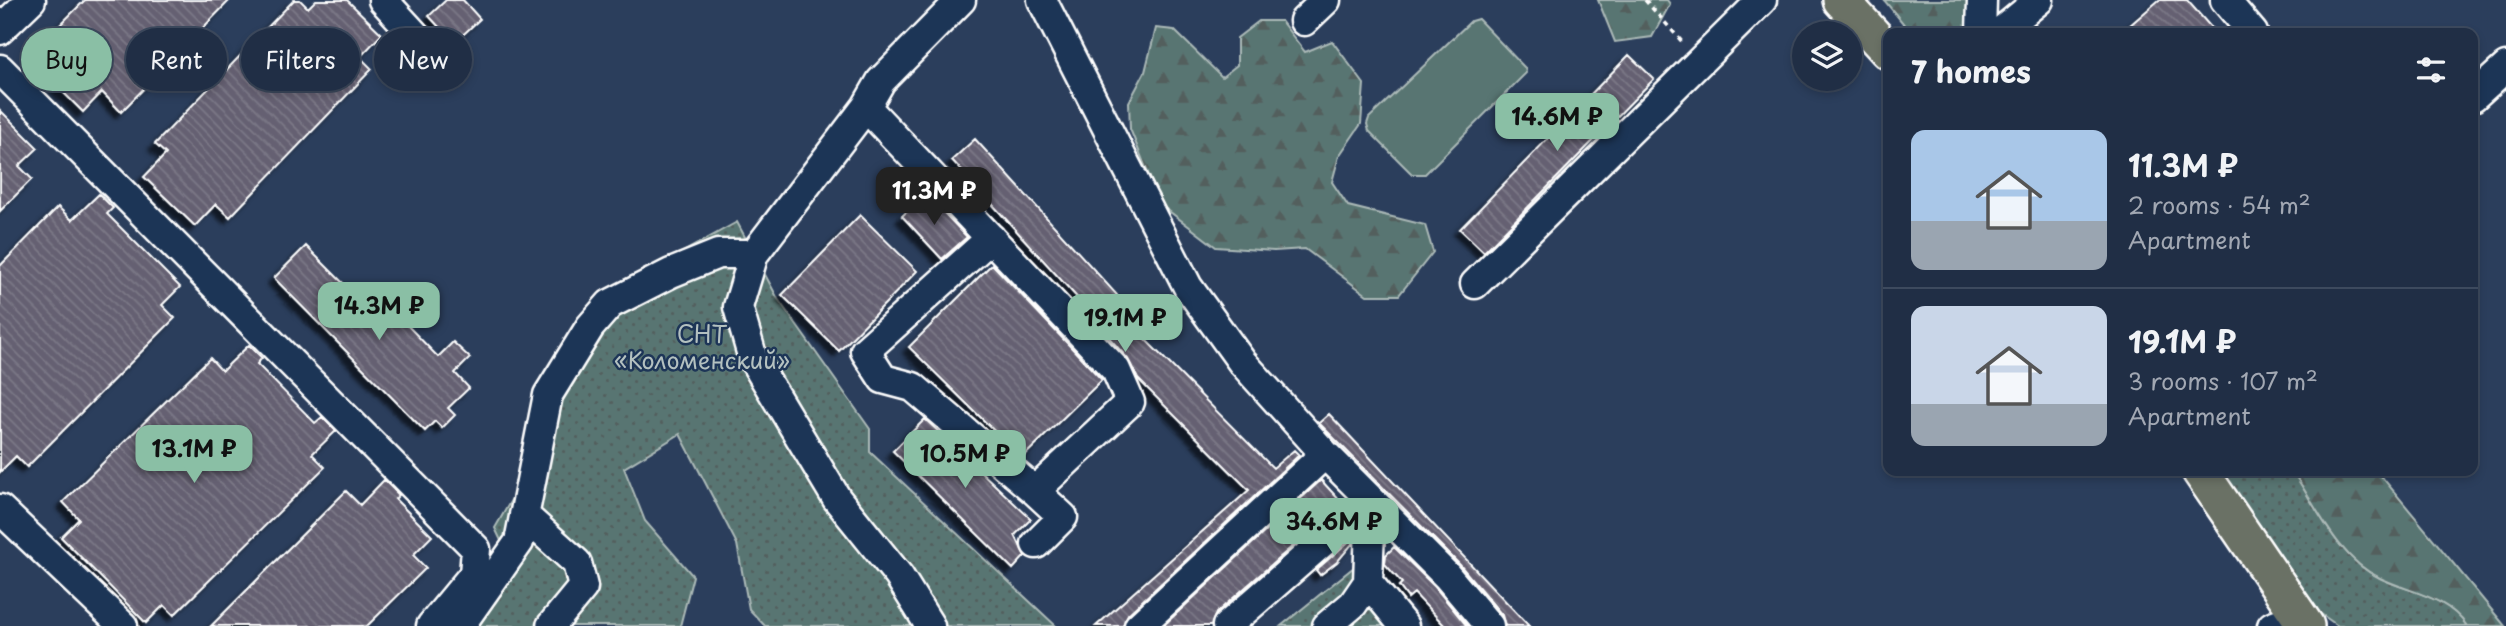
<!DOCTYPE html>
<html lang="en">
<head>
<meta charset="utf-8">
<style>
	:root { --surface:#202e45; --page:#28364c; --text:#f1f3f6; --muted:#a2a8b3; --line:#3d4a5e; --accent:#8abfa5 }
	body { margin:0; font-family:"Playpen Sans",sans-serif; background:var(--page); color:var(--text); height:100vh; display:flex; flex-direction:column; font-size:26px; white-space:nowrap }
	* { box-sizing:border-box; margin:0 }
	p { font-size:23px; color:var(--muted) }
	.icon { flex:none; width:38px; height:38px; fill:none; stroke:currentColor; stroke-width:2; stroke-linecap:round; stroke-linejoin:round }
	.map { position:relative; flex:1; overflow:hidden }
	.sheet { position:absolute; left:1883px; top:28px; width:595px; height:448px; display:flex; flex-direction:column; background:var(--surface); border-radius:14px; box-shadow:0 4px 10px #0003,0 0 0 2px var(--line) }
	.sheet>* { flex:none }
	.top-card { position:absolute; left:21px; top:28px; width:665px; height:63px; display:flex; gap:14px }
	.buttons { position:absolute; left:1792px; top:21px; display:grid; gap:14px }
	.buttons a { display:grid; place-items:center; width:70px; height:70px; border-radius:50%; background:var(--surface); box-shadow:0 4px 10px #0003,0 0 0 2px var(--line); font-size:35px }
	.price { position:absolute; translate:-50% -60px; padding:0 16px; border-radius:14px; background:var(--accent); color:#111; font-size:23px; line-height:46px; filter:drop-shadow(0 2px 4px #0008) }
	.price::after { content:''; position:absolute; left:50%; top:42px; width:21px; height:16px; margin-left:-10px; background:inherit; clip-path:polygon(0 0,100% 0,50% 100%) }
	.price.on { background:#222; color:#fff }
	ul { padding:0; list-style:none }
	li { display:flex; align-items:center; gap:21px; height:175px; padding:0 28px }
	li+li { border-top:2px solid var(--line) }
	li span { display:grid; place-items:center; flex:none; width:196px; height:140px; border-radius:14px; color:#555 }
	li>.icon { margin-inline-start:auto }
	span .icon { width:84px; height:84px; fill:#fffc; stroke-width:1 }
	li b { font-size:30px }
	h2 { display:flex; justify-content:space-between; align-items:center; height:84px; padding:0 28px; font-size:30px }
	.chip { padding:0 24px; border-radius:32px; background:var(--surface); box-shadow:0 4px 10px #0003,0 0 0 2px var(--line); font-size:24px; line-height:63px }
	.chip.on { background:var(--accent); color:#111 }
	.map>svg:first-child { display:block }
	.grass { fill:url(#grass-dots); stroke:#acbab8; stroke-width:2 }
	.forest { fill:url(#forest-firs); stroke:#acbab8; stroke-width:2 }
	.park { fill:#597572; stroke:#acbab8; stroke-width:2 }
	.building { fill:url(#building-back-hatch); stroke:#fff; stroke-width:2; filter:url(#shadow) }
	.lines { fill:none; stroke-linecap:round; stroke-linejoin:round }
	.minor-casing { stroke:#fff; stroke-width:33 }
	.major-casing { stroke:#fff; stroke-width:40 }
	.path { stroke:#fff; stroke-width:3.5; stroke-dasharray:5 5; stroke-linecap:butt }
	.minor { stroke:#1d3557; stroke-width:28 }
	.major { stroke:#6b7165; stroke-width:35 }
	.labels { text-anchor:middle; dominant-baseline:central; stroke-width:5; stroke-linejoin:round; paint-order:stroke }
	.park-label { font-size:23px; fill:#b4c1c0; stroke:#1d3557 }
</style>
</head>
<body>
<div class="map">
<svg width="2506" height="626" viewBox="0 0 2506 626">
	<defs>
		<pattern id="grass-dots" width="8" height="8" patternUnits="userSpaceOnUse" patternTransform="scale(1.75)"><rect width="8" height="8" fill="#597572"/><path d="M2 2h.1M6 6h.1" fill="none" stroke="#525e5d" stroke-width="1.8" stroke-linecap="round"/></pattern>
		<pattern id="forest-firs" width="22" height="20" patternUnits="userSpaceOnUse" patternTransform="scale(1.75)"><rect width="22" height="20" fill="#597572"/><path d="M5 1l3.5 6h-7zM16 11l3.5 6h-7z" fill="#525e5d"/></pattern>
		<pattern id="building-back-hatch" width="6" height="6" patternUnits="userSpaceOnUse" patternTransform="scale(1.75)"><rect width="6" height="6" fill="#656172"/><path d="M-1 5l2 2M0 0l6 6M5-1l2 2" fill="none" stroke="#7c7987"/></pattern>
		<filter id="shadow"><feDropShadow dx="-6" dy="6" stdDeviation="2" flood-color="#0009"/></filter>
	</defs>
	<rect width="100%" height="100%" fill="#2b3e5c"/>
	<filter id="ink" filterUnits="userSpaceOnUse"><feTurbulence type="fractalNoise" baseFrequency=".0143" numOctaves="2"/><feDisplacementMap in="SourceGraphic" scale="14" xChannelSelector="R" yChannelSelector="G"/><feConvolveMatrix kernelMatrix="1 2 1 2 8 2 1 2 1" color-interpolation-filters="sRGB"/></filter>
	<g filter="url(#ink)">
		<path class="grass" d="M737,222l41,77 92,130v23l186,174h-291l-16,-17 -12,-65 -57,-110 -56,34 21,53 48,55 -13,50h-233l57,-79 -9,-19 19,-33 84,-196z
			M2221,471h66l8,4c23,35 45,85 85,103 31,15 66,17 87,48h-129l-17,-12z
			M1354,567l37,59h-110z"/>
		<path class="forest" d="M1598,0h69l3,4 -18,33 -37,5z
			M1884,0h100l32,33h-105z
			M1259,21h22l24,31 27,-11 32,43 -3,40 -22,32 -7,26 16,24 77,19 8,27 -34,43h-32l-62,-46 -31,2 -58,-4 -55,-42 -31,-76 -1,-27 16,-30 11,-44 18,2 48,47 15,-12v-27z
			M2287,471h90l128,155h-38c-21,-30 -56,-33 -87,-48 -40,-18 -62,-68 -85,-103z"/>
		<path class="park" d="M1478,19l47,49 1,5 -101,101h-13l-43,-43 -2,-7 2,-6 102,-97z"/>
		<path class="building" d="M85,0h145l-109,112 -19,-20 -19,20 -38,-38 19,-19 -17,-17z
			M294,0h6l8,8 8,-8h31l35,34 -22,23 12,12 -142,148 -14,-13 -21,22 -51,-49 22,-23 -11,-10z
			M446,0h17l17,19 -26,24 -25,-27z
			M2159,0h28l29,33h-95z
			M1629,55l25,24 -170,173 -24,-23z
			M0,110l38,38 -19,18 13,13 -32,32z
			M975,139l142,156 -2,3 24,26 -5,4 139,140 21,-18 5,5 -171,159 -5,12h-27l153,-136 -111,-111 -10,-20 -36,-41 2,-2 -142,-156z
			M99,194l14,14 -6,6 73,73 -18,18 13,13 -148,149 -11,-11 -16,16v-206l58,-59 14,13z
			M926,194l41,43 -25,22 -40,-43z
			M860,215l57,56 -78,80 -57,-56z
			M306,246l58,58 12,-11 62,64 15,-15 17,16 -15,15 14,15 -21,20 7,7 -13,13 -7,-7 -10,10 -151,-153z
			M992,264l110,116 -80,78 -113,-111z
			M249,345l13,13 -5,6 58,59 7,-6 14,14 -24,23 13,13 -151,148 -10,-10 -18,18 -85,-86 18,-18 -16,-17 147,-144 12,13z
			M1329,414l200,212h-24l-3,-11 -42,-50 -141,-142z
			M925,419l106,100 -16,16 10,21 -12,13 -120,-118z
			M384,480l15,15 -4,4 37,37 -19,19 13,13 -59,58h-156l135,-135 14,14z
			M1321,480l21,23 -126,110 -5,13h-48z
			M1353,538v5l-16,19 -17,13 -4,-5z
			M1394,547l41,40 32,39h-22l-31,-33 -6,5 -9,-12 3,-3 -17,-19 1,-9z"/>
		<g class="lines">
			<defs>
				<path id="minor" d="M383,0l33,36
					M961,0l-80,81 -15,26 250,263 14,32 -95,89 28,26 -27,27
					M1042,0l146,287 54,75 83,92 122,122 42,50
					M2225,0l28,33
					M1304,21l22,-21
					M0,30l31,-30
					M1981,33l1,-33
					M1999,33l40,-33
					M0,69l476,480 -2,25 -43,52
					M2473,97l33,-30
					M866,107l-112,147 -16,53 15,52 84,140 62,77 31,50
					M991,238l-126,113 18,28 30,8 122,104
					M1475,284l287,-284
					M1371,500l-3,82 36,44
					M0,509l123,117
					M524,515l53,48 6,24 -32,39
					M460,626l59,-84 29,-147 42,-68 20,-23 61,-31 47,-19h36
					M1139,626l186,-172
					M1227,626l144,-126
					M1327,626l26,-22 15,-22
					M2272,626l27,-10"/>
				<path id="major" d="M1841,0l47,51
					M2200,471l106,155"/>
			</defs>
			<use href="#minor" class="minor-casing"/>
			<use href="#major" class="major-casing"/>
			<path class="path" d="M1645,0l39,44"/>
			<use href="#minor" class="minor"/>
			<use href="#major" class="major"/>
		</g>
	</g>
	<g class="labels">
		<g class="park-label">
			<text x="702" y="333">СНТ<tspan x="702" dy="26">«Коломенский»</tspan></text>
		</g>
	</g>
</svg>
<div class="buttons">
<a><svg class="icon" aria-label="layers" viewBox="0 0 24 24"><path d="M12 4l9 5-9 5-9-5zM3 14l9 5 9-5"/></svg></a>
</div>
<b class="price" style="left:1557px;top:153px">14.6M ₽</b>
<b class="price on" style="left:934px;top:227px">11.3M ₽</b>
<b class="price" style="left:379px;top:342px">14.3M ₽</b>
<b class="price" style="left:1125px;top:354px">19.1M ₽</b>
<b class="price" style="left:194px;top:485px">13.1M ₽</b>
<b class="price" style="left:965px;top:490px">10.5M ₽</b>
<b class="price" style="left:1334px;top:558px">34.6M ₽</b>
<div class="top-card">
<a class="chip on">Buy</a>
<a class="chip">Rent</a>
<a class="chip">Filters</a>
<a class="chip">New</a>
</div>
<section class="sheet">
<h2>7 homes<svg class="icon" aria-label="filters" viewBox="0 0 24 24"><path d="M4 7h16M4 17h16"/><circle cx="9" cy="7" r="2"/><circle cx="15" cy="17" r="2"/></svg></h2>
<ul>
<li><span style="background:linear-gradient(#a9c7e8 65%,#9aa5b1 0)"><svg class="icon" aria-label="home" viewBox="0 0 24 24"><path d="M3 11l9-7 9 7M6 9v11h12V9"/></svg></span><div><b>11.3M ₽</b><p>2 rooms · 54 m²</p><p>Apartment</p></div></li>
<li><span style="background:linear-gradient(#c9d6e8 70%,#9aa5b1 0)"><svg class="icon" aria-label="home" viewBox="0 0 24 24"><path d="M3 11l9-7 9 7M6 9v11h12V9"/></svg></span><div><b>19.1M ₽</b><p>3 rooms · 107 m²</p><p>Apartment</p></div></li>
</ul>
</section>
</div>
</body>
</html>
